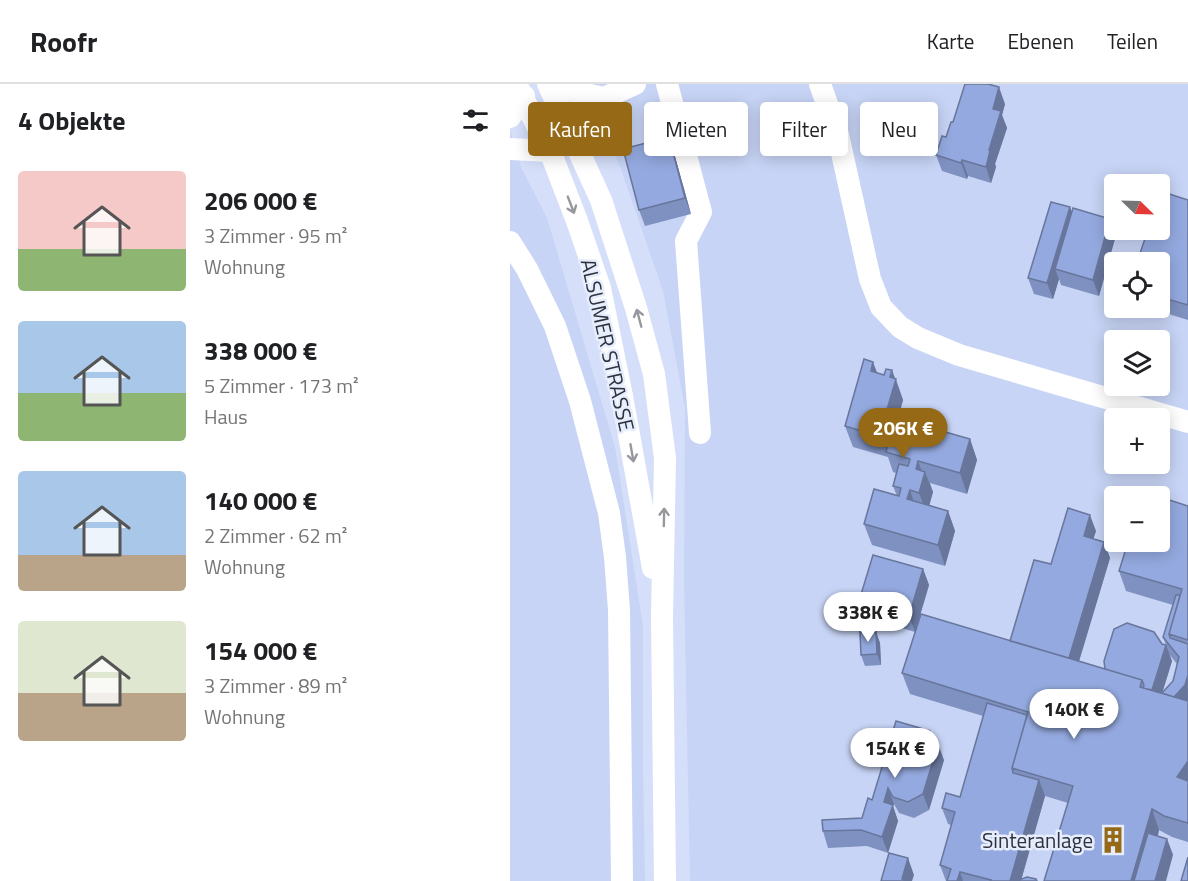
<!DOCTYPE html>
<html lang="de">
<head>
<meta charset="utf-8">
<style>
	:root { --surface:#fff; --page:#f2f2f2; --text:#202124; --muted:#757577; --line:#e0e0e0; --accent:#956916 }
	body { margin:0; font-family:"Titillium Web",sans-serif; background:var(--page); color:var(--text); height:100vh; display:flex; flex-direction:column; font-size:22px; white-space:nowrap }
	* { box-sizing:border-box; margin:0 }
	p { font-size:20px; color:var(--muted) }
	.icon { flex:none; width:33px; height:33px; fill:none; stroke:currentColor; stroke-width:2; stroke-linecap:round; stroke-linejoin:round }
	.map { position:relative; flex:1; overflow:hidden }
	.details { display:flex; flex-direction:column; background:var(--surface); width:510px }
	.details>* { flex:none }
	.top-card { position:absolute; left:18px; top:18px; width:570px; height:54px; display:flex; gap:12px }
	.needle { width:39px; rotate:113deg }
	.controls { position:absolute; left:594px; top:90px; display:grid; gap:12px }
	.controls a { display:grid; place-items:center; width:66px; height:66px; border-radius:6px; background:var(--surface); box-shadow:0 3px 15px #0003; font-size:30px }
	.price { position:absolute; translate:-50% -51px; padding:0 14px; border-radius:21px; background:#fff; color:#222; font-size:20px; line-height:39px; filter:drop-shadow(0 2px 3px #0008) }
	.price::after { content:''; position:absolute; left:50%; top:36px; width:18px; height:14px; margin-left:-9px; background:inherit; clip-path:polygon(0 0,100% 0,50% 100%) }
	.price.current { background:var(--accent); color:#fff }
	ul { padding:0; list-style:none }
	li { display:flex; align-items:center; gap:18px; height:150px; padding:0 18px }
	li span { display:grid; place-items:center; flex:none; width:168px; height:120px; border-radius:6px; color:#555 }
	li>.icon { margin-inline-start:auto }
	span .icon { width:72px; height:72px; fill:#fffc; stroke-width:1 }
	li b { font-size:26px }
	h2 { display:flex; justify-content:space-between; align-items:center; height:72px; padding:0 18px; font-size:26px }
	.pill { padding:0 21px; border-radius:6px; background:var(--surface); box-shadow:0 3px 15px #0003; font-size:21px; line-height:54px }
	.pill.current { background:var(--accent); color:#fff }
	header { display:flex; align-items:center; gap:36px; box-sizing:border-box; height:84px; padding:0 30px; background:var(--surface); border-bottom:2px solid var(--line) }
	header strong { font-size:28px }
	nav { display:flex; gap:33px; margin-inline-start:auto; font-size:21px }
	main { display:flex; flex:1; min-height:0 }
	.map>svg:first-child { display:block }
	.built { fill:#c7d4f5; fill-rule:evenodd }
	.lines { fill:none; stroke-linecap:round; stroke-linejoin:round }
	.minor { stroke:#fff; stroke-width:22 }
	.wall { fill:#7f91c0; fill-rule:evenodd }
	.shaded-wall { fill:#68769c }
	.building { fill:#94a9df; stroke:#68769c; stroke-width:1.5 }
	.oneway { stroke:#96989e }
	.labels { text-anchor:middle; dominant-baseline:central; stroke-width:5; stroke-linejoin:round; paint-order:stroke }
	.street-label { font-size:21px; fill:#2e323c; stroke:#e6edfd }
	.poi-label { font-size:21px; fill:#2e323c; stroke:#e6edfd; text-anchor:end }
</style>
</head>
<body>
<header>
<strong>Roofr</strong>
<nav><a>Karte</a><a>Ebenen</a><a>Teilen</a></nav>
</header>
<main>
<section class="details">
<h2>4 Objekte<svg class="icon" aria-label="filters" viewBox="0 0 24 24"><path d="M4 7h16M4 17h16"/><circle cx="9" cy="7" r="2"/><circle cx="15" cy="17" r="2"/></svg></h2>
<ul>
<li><span style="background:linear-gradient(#f6c9c9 65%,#8fb573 0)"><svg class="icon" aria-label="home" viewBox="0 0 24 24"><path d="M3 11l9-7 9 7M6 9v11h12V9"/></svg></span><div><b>206 000 €</b><p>3 Zimmer · 95 m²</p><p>Wohnung</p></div></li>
<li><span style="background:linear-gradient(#a9c7e8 60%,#8fb573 0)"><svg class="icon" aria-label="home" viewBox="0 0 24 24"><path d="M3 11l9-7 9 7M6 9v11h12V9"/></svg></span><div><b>338 000 €</b><p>5 Zimmer · 173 m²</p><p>Haus</p></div></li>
<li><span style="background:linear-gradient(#a9c7e8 70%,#b9a48a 0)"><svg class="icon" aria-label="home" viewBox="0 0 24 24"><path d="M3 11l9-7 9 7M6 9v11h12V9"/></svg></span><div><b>140 000 €</b><p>2 Zimmer · 62 m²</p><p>Wohnung</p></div></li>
<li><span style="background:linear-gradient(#dfe7d0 60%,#b9a48a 0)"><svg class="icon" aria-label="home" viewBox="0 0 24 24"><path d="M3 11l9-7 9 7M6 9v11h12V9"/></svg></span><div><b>154 000 €</b><p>3 Zimmer · 89 m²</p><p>Wohnung</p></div></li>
</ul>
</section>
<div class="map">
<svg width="678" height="797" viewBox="0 0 678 797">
	<rect width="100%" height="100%" fill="#d5dffa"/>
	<path class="built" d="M71,0h607v797h-498l-6,-299 1,-174 -22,-117 -41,-119 -20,-50zM604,100h46v46h-46zM604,178h46v46h-46zM604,256h46v46h-46zM604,334h46v46h-46zM604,412h46v46h-46z
		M0,47l11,36 26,51 68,229 28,179v142l2,113h-135z"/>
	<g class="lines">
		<path class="minor" d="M6,0l34,67 27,70 23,67 22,108 31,172
			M38,0l53,116 35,108 18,66 11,84 -3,159 3,264
			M157,0l34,128 -15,29 14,192
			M310,0l18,51 32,144 11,28 19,20 18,11 41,17 229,67
			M39,2l55,12
			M0,33l14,-21
			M65,59l29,-45 31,-14
			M0,65l40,2
			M0,158l17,27 28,57 25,75 29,112 6,44 4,53 3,271"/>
	</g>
	<path class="wall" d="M495,20l-3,11 5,13 -12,36 1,3 -5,16 -23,-7 -1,3 -25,-8 -6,-16 17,-33z
		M159,53l5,16 17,61 -46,12 -6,-16z
		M678,116v120l-39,-12h11v-46z
		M560,123l2,6 44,22 -17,61 -38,-11 -2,-6 -6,20 -19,-5 -6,-16z
		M367,289l19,6 7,21 -5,19 72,20 7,21 -10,34 -37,-11 3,9 -4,13 19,6 7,20 -10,35 -73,-21 -8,-21 33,-28 -4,-10 3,-13 -3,-1 -5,-15 -35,-10 -8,-21z
		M678,422v336l-16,-5 -13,-7 -1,6 9,3 6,16 -105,-52 -23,-7 -24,83 16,2h-91l-6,-16 11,-40 -3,-1 -6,-16 18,-11 23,-81 -73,-22 -8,-21 13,-41 -50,-15 -6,-16 64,-32 6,16 -12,41 93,15 41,-77 45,-33 -3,8 11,3 6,16 -31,103 26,8 57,-25 4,1 -3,-8 10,-32 -47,-14 -7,-20zM659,570l8,10 -4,17 -11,12 10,-32z
		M366,548l4,11 1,22 -16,1 -4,-11z
		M386,637l48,39 -15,50 -15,8 -15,-5 -5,-9 -1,2 5,15 -10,32 -21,-7 -39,2 -5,-17 39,-13 10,-18z"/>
	<path class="shaded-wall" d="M489,3l6,17 -3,11 5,13 -12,36 1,3 -5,16 -5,-16 3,-17 4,-41z
		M159,53l5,16 17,61 -6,-16z
		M452,76l6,16 -1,3 -6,-16z
		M560,123l6,16 -21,46 4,10 -6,20 -6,-16z
		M600,135l6,16 -17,61 -6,-16z
		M363,278l8,21 -10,-12z
		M382,286l11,30 -12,43 -8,-20z
		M460,355l7,21 -10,34 -7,-21z
		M408,377l6,16 1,-5 8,20 -6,22 -8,-21 -3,-24z
		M400,406l7,21 -10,-12z
		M438,427l7,20 -10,35 -7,-21z
		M580,431l6,16 -7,21 -5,-16z
		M594,458l6,16 -36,120 -6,-16z
		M413,485l6,16 -14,47 -6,-16z
		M366,548l4,11 1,22 -4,-11z
		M656,561l6,16 -11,36 -10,-3z
		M678,591v29l-17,-4z
		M428,660l6,16 -15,50 -6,-16z
		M678,677v32l-11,-16z
		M529,696l6,16 -24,85h-11z
		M378,704l6,16 -1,2 5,15 -10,32 -6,-16 2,-35z
		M642,725l7,21 -14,51h-14z
		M657,755l6,16 -7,26h-11z
		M398,774l6,17 -2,6h-9l-1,-2z
		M450,788l3,9h-6z"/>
	<path class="building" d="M455,0h23l11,3 -6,22 8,2 -12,39 1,1 -4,16 -24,-7 -1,3 -25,-8 6,-19 4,1 5,-15h2z
		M159,53l16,61 -46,12 -16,-61z
		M650,107l28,9v105l-28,-8v-35h-23l11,-32h12z
		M541,118l19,5 -23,76 -19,-5z
		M563,124l37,11 -17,61 -38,-11z
		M354,275l9,3 -2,9 13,4 2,-6 6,1 -2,7 6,2 -13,44 10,3 3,-8 74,21 -10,34 -42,-12 -2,8 9,3 -6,21 -9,-3 -3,9 41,12 -10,34 -74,-21 10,-35 25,7 2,-8 -8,-2 6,-22 9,2 2,-7 -24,-7 3,-13 -44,-13z
		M633,408l14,4h-15z
		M650,413l28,9v134l-19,-6 13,-45 -63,-18 9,-29h32z
		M558,424l22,7 -6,21 20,6 -35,116 -59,-17 24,-81 17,4z
		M363,471l50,14 -14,47 -50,-15z
		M666,511h4l-11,39 1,4 18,6v31l-3,10 -11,12 -12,-4 11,-12 6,-24 -16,-20z
		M411,530l221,66 -2,7 48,14v60l-11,16 11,4v42l-24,-7 -12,-7 -21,72h-87l29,-95 -61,-18 16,-56 -126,-39z
		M617,539l27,9 8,12 4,1 -14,45 -9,-2 1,-3 -2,-5 -37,-11 -1,-8 10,-32z
		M350,548h16l1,22 -16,1z
		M477,619l40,12 -15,53 1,5 26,7 -29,101h-20l1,-1 -31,-8 -3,9h-10l4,-12 -11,-4 15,-53 -13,-4 4,-15 14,4z
		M386,637l34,10 8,13 -15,50 -15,8 -15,-5 -5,-9 -4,14 9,3 -11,32 -21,-7 -38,1 -1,-11 40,-2 6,-20 4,2z
		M638,749l19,6 -12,42h-21z
		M379,769l19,5 -6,21 7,2h-28z
		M678,773v24h-7z
		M517,793l9,2 1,2h-18v-1z"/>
	<defs><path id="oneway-shaft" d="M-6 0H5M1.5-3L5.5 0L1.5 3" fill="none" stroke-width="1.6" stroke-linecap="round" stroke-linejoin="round" transform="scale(1.5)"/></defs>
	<g class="oneway">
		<use href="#oneway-shaft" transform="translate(61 121) rotate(69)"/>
		<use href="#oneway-shaft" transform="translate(129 234) rotate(-105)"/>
		<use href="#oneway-shaft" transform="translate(122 369) rotate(80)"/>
		<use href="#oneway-shaft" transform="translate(154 433) rotate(-89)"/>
	</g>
	<defs>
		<symbol id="building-bare" viewBox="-9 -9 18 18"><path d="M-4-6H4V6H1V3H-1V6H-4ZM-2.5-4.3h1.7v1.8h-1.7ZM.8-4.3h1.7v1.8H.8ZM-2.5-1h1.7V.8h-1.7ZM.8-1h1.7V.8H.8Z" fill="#956916" stroke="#e6edfd" stroke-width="2.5" paint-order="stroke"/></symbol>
	</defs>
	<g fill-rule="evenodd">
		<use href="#building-bare" x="584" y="737" width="38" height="38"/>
	</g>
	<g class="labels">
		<g class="street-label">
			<text transform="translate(98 261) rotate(77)">ALSUMER STRASSE</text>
		</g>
		<g class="poi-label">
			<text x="583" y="756">Sinteranlage</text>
		</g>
	</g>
</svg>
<div class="controls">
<a><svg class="needle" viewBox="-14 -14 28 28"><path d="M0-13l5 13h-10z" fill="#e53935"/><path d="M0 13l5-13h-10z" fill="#757577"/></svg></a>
<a><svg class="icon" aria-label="locate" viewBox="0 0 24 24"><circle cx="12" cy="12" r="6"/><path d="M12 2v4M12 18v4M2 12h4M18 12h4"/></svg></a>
<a><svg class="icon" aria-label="layers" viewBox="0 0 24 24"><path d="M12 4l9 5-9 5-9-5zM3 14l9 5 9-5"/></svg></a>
<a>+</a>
<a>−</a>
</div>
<b class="price current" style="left:393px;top:375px">206K €</b>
<b class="price" style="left:358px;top:559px">338K €</b>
<b class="price" style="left:564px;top:656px">140K €</b>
<b class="price" style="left:385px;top:695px">154K €</b>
<div class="top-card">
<a class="pill current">Kaufen</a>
<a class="pill">Mieten</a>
<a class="pill">Filter</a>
<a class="pill">Neu</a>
</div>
</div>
</main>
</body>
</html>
